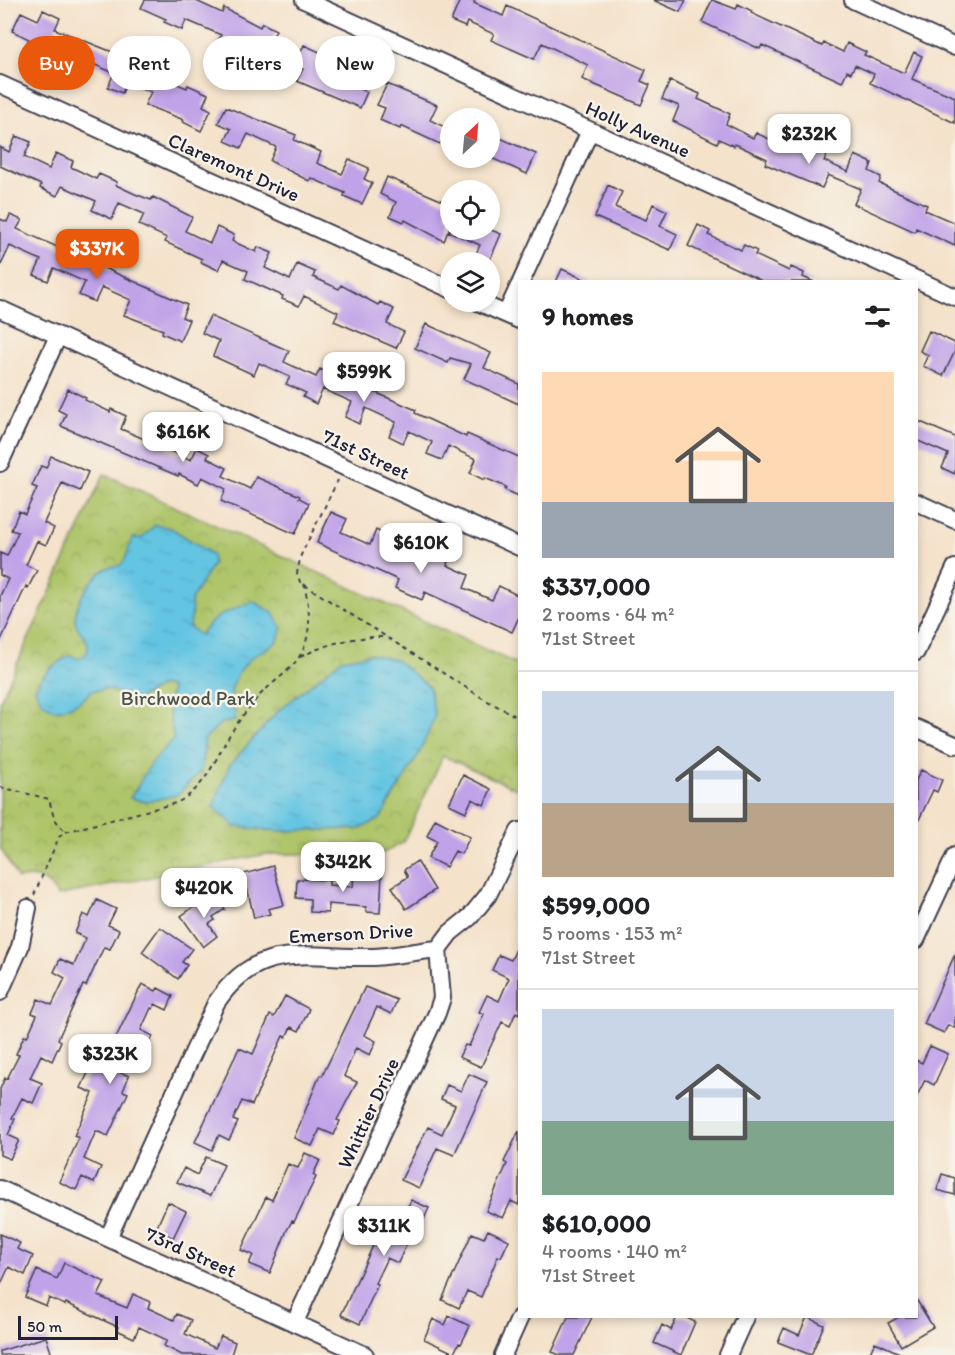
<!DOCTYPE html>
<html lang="en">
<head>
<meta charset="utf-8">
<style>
	:root { --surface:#fff; --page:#f2f2f2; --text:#202124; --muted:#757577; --line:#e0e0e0; --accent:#ea580c }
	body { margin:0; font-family:Itim,sans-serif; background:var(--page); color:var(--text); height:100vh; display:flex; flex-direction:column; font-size:22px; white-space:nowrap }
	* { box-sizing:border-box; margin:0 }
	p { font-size:20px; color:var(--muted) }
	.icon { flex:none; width:33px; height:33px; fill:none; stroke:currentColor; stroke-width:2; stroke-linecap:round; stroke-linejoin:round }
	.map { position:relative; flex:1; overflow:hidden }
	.details { position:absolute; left:518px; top:280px; width:400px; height:1038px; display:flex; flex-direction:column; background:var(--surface); border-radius:0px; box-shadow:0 3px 9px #0003 }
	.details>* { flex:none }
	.guide { position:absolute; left:18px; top:36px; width:410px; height:54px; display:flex; gap:12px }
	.needle { width:39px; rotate:26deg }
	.buttons { position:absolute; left:440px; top:108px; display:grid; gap:12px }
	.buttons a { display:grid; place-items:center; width:60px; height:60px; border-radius:50%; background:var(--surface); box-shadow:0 3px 9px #0003; font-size:30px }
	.scale { position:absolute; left:18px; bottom:15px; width:100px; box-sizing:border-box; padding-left:6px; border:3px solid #22223b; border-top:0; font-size:16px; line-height:21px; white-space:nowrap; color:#22223b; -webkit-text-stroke:4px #f7f3e8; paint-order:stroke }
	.price { position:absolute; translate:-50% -51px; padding:0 14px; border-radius:12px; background:#fff; color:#222; font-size:20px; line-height:39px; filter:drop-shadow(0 2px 3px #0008) }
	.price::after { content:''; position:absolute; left:50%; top:36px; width:18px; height:14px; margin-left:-9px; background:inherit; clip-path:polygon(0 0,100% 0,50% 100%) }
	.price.current { background:var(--accent); color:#fff }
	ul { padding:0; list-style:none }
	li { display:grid; align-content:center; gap:12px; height:318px; padding:0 24px }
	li+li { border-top:2px solid var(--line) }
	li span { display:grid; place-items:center; height:186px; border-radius:0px; color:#555 }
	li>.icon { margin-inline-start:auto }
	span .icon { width:108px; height:108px; fill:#fffc; stroke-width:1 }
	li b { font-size:26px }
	h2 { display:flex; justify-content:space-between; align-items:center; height:72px; padding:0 24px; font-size:26px }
	.chip { padding:0 21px; border-radius:27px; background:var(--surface); box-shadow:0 3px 9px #0003; font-size:21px; line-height:54px }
	.chip.current { background:var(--accent); color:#fff }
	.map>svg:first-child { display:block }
	.park { fill:url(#park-crowns); stroke:#687452; stroke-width:1.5 }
	.water { fill:url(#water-ripples); stroke:#43748e; stroke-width:1.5 }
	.building { fill:#c0a2e8 }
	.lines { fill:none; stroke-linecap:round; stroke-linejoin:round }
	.street-casing { stroke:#423f50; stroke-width:20 }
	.path { stroke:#423f50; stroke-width:2; stroke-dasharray:4.5 4.5; stroke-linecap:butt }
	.street { stroke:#fff; stroke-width:16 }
	.labels { text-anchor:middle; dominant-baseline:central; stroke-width:5; stroke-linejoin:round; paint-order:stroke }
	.street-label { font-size:20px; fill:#22223b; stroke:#f7f3e8 }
	.park-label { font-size:20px; fill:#4c5349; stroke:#f7f3e8 }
</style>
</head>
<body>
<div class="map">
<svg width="955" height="1355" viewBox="0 0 955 1355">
	<defs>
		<pattern id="park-crowns" width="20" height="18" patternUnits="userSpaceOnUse" patternTransform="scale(1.5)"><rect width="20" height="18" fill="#aec56a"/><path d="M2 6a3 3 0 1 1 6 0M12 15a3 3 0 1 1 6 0" fill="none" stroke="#95a95d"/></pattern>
		<pattern id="water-ripples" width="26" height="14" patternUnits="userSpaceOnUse" patternTransform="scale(1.5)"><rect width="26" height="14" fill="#64c5e2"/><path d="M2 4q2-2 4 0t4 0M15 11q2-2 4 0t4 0" fill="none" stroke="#56a9c3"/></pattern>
	</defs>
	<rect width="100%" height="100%" fill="#f7f3e8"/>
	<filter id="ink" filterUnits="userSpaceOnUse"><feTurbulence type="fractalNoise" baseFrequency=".0167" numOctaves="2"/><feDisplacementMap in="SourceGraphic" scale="12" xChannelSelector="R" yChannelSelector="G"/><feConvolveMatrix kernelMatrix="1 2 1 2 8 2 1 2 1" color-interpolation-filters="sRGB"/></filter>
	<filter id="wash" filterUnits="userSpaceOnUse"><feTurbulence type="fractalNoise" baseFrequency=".008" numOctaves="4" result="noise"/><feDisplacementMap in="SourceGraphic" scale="24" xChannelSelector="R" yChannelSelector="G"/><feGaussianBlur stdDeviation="1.35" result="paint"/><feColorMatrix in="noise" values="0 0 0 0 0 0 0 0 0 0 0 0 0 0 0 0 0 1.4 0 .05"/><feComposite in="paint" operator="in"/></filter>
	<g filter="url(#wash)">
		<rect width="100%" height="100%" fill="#f4e2ca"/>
		<path class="park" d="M104,474l415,191v125l-76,-34 -40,87 -22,11h-115l-209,42c-7,-16 -23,-22 -39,-17l-18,-32v-146z"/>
		<path class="water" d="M155,525l16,3 41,26 1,10 -22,36 1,15 -3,12 11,8c17,-23 29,-23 53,-34l19,11 10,15c-1,4 -2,9 -4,13 -5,7 -13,9 -20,13 -18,12 -37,41 -22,61l-2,7 -13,2 -16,16 -4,32 -24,24 -31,7 -16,-4c7,-9 12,-20 18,-30 7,-11 17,-20 26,-29l-5,-26 2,-25 -8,-3 -27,15 -28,-11 -17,2c-10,12 -21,17 -37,19l-12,-8 -7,-13c7,-16 20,-25 35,-34l9,4 8,-6c4,-17 -7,-16 -11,-29 -5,-18 16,-47 31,-56 4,-2 10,-2 14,-3l5,-8 6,-19h10z
			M371,654l25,6 33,27 6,29 -15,36 -40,67 -20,10 -81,2 -43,-4 -23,-20 16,-41 48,-54 65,-53z"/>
		<g id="blocks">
			<path class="building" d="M145,0h49l28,13 2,-5 36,19 2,-4 14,7 -7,15 17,8 -8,16 -40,-18 -1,2 -20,-9 4,-9 -35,-15 -4,10 -18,-8 2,-3 -25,-11z
				M460,0h15l-1,3 29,13 4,-10 139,64 -5,11 9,4 -9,20 -59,-26 6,-14 -46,-22 -8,16 -43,-19 3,-6 -27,-12 -2,5 -14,-6z
				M653,0h33l-6,12z
				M712,0l24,9 2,-5 14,7 -1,2 71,33 2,-3 19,9 4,-9 19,9 -2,3 40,18 10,-21 8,4 -10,23 43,18v26l-85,-40 4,-9 -19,-9 -4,8 -4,-2 -5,11 -80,-37 -2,4 -58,-27z
				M43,10l17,8 -5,11 80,32 -2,4 25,11 29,12 1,-3 20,9 -5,12 8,4 -10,21 -18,-9 1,-2 -39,-15 6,-13 -24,-10 -5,11 -14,-6 6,-14 -28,-12 -6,14 -16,-7 6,-12 -21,-10 -6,13 -16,-8 3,-4 -4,-2 3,-6 -17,-8 9,-19 17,8z
				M304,45l18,8 -1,2 20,10 2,-3 14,7 -7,15 17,8 -7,16 -63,-27 6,-12 -8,-3z
				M670,81l30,13 -2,5 32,15 -4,10 27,14 3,-5 20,9 5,-12 12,6 -1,3 35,16 -3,6 24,11 7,-17 17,8 -3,8 12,6 -2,6 48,22 -2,5 30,13v23l-39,-18 -1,4 -61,-28 7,-15 -33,-14 -6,13 -57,-24 2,-5 -32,-15 -1,2 -15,-7 -2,4 -44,-22 6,-15 -17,-7z
				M387,84l50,21 -7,15 17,8 -7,16 -39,-18 -1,3 -20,-9 5,-12 -8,-3z
				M226,107l70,28 -2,5 27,12 -4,11 25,11 7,-15 20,9 -5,11 8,4 -10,21 -18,-8 1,-3 -34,-15 -2,3 -39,-20 6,-14 -28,-13 -7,14 -16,-7 6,-12 -13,-6z
				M489,133l47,21 -9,20 -38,-17z
				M16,136l15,6 -7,15 25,12 7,-16 17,8 -2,6 25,12 3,-5 18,8 -1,3 19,9 16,6 2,-3 39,20 -7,14 25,12 7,-16 17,8 -2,6 24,11 2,-5 14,6 -7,15 25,12 7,-16 18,8 -2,5 26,12 2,-4 37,20 2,-3 14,7 -7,15 17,8 -8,16 -62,-27 4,-9 -34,-16 -5,10 -17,-7 1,-3 -38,-17 3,-8 -25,-11 -5,10 -17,-8 1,-3 -37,-17 2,-4 -28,-13 5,-11 -25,-11 -7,16 -20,-9 4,-9 -34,-15 -5,10 -17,-8 1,-3 -41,-19v-19l9,5z
				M387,177l63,27 -4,12 4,2 -1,12h42l10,4 -12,28h-10l-6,-2 7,-15 -32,-14 -4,10 -39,-21 -1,2 -14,-6 6,-14 -16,-8z
				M608,185l14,7 -7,15 31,13 7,-16 14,7 -7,15 17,8 -7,16 -75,-33z
				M10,215l12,5 -5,9 170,76 -5,12 7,3 -9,21 -18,-8 1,-3 -39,-15 7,-15 -29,-13 -7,15 -16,-7 6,-13 -31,-14 -6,13 -14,-6 7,-15 -31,-14 -10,21v-48l7,3z
				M698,225l12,6 -2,4 33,15 3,-5 13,6 -2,4 34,16 2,-4 13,6 -1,4 11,5h-50l-76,-36z
				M562,269l28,13h-34z
				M210,316l79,35 -5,11 32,15 4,-8 22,10v-1l74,32 -1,3 51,24 1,-3 52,23v39l-14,-6 1,-3 -21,-9 -1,2 -14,-7 6,-14 -28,-13 -6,14 -15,-6 5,-12 -23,-11 -6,12 -14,-7 7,-14 -30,-14 -7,16 -14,-7 7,-15 -29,-13 -7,15 -13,-7 3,-4 -20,-9 4,-7 -31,-14 -5,12 -41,-19 6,-15 -17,-8z
				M426,324l65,29 -7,15 35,16v20l-55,-25 7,-15 -21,-6 -2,5 -33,-15z
				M929,331l26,12v8l-12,25 -20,-10 5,-11 -8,-4z
				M68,389l18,9 -1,2 25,12 1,-3 15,7 -5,13 30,13 5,-12 16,7 -6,12 25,11 6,-12 12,6 -2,4 20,10 -4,8 27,13 6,-12 44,19 -1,2 10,5 -14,31 -74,-33 5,-12 -24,-12 -4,7 -19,-10 -1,2 -117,-50 5,-12 -8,-4z
				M916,420l39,17v37l-13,-6 6,-14 -32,-14z
				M51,456l37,16 -8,19 -18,-8 -18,40 10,5 -8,17 -9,-4 -11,24 11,5 -9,18 -2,-2 -26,56v-46l8,-17 -8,-4v-22l7,3 11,-24 -7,-2 8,-19 6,3 12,-26 -5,-2 9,-20 5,2z
				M331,512l16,7 -6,13 29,13 6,-15 19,9 -1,2 10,5 -2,3 23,10 3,-6 20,9 -1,3 22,10 -5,13 28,12 7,-14 20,10v21l-7,15 -87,-40 -3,8 -27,-12 3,-8 -81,-37z
				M921,770l21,10 -5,12 -4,-2 -17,36v-46z
				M463,775l28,14 -7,16 -12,-6 -6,13 -17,-8z
				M435,819l35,18 -9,17 -6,-3 -9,16 -18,-9 9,-17 -10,-5z
				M417,861l18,29 -29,19 -14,-22 16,-10 -4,-7z
				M273,866l11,39 -16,4 2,5 -16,4 -10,-44z
				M354,870l28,3 -2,40 -14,-1v-5l-38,-3v9l-18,-1v-13l-14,-1 1,-19 32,1v5l24,2z
				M214,893l11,16 -12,8 2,3 -6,4 8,12 -14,11 -22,-31z
				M97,900l19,9 -8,16 11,5 -9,19 -6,-2 -18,39 -3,-1 -25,54 3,2 -9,20 -11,-6 -11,23 12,5 -9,20 -11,-5 -10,20 3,1 -7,16 11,5 -9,19 -10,-4v-66l5,-11 2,1 12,-24 -3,-1 8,-18 3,1 10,-22 -5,-2 6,-14 14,6 13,-27 -11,-6 6,-13 14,6 12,-27 -11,-5 8,-19 6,3z
				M160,927l32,22 -10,13 5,3 -9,14 -36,-27z
				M519,943v71l-3,-2 -6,14 -8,-4 -21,45 -22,-10 6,-12 4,1 15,-32 -5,-2 8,-17 12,6 10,-23 -17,-8 7,-15 12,5z
				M955,954v74l-7,-3 -4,8 -20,-9z
				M142,984l14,7 2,-3 15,8 -6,14 -12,-6 -2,5 -2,-1 -10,22 12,6 -7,14 -11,-6 -2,5 -3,-1 -11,24 10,4 -6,15 5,2 -20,43 -12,-5 -12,28 17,8 -7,16 -12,-6 -6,13 -17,-8 20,-44 -5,-2 19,-43 -12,-5 13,-28 9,4z
				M365,987l32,13 -6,14 -14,-7 -13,28 12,6 -6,14 -14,-7 -12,28 13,6 -20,38 3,1 -6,14 -14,-6 -8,17 -18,-8 26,-63 2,1z
				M285,996l24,13 -10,22 -8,-4 -5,10 -3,-1 -31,69 -10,-4 -9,19 5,2 -9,18 -10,-5 -7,15 -17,-8 44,-94 14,6 17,-39 4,2z
				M930,1046l18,8 -14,31 -9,-5 -9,18v-38l6,3z
				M469,1074l18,8 -33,73 -17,-7 -18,40 -18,-8 27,-53 14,7 13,-29 -14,-6 6,-14 14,6z
				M519,1131v74l-8,-4 -8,17 -17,-7 21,-47 -3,-2z
				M305,1153l15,7 -7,15 3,2 -22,45 -2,-1 -5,9 -17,43 -21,-9 4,-9 -12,-5 25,-53 6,3 16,-36 10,4z
				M206,1157l18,8 -14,31 -33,-14 7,-14 13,7z
				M942,1174l13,4v17l-18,-5z
				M411,1200l18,8 -14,31 -5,-3 -12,27 -11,-5 -12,25 3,1 -18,40 -19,-9 48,-104 14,7z
				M168,1202l18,9 -13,27 -17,-9z
				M488,1230l21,10 -8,17 -3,-1 -17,41 -14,-6 -8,17 -17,-8 30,-67 12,5z
				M0,1234l20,9 -3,6 16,7 -8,19 -16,-8 -9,19z
				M64,1263l41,19 -7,14 29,12 6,-14 17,8 -2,6 26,12 3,-6 14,6 -6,14 30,14 6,-12 14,6 -4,13h-49l-18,-9 3,-6 -28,-13 -5,11 -17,-8 1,-3 -52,-24 -1,2 -16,-7 -3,8 -21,-9 12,-27 20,9z
				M916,1299l17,28 -32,19 -13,-23 11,-6h17z
				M449,1316l21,10 -9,18 -2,-1 -5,10 -30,-14 9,-20 12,6z
				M568,1317h24l-18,38h-14l-8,-3z
				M677,1317h8l10,5 -14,33 -27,-12 8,-18 9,5z
				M807,1317l17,8 -13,30 -33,-13 6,-14 15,7z
				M46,1337l6,18h-52v-4z
				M875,1342l29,13h-35z"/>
		</g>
	</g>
	<g filter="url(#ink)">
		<use href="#blocks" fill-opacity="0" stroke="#423f50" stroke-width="1.5"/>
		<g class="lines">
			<defs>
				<path id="street" d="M304,0l651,297
					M853,0l102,47
					M0,84l450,205
					M521,282l69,-151
					M478,302l41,18
					M0,309l519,238
					M506,314l13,-28
					M0,463l58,-127
					M916,502l39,18
					M916,652l39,-84
					M916,728l39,17
					M916,940l39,-84
					M0,992l20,-45 8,-39
					M0,1189l365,166
					M108,1238l108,-235c43,-65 93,-44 158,-46 21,-1 43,-6 64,-8l12,-16 20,-16 18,-22 31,-64
					M295,1322l142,-309 5,-15 -4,-49
					M503,1355l17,-38
					M728,1355l17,-38"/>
			</defs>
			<use href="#street" class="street-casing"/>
			<path class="path" d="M338,480l-37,75 -4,18 3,9 184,117 35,19
				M300,657c28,-14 55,-21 87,-20
				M0,787l49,12 5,19 11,14
				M34,895l25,-58 6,-5 111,-29c28,-13 38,-41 53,-67 8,-13 19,-28 30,-40 17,-18 40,-29 47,-54 6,-20 2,-39 -2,-59"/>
			<use href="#street" class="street"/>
		</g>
	</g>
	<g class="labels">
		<g class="street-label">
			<text transform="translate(638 129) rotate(24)">Holly Avenue</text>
			<text transform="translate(234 167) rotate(24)">Claremont Drive</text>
			<text transform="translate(366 454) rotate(25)">71st Street</text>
			<text transform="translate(351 933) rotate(-3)">Emerson Drive</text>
			<text transform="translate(368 1113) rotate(-65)">Whittier Drive</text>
			<text transform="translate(191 1252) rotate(24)">73rd Street</text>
		</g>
		<g class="park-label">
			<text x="188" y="698">Birchwood Park</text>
		</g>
	</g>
</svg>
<div class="buttons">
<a><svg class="needle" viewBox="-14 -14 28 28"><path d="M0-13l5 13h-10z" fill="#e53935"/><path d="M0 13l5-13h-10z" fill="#757577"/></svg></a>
<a><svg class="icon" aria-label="locate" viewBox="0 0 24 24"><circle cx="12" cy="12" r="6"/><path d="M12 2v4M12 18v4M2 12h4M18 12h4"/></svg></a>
<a><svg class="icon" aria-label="layers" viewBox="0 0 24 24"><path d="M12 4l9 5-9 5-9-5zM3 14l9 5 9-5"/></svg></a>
</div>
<div class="scale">50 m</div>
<b class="price" style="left:809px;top:165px">$232K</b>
<b class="price current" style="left:97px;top:280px">$337K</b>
<b class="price" style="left:364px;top:403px">$599K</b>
<b class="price" style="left:183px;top:463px">$616K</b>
<b class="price" style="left:421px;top:574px">$610K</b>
<b class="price" style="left:343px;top:893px">$342K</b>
<b class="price" style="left:204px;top:919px">$420K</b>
<b class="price" style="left:110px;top:1085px">$323K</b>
<b class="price" style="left:384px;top:1257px">$311K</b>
<div class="guide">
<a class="chip current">Buy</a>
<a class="chip">Rent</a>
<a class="chip">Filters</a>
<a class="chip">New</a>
</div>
<section class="details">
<h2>9 homes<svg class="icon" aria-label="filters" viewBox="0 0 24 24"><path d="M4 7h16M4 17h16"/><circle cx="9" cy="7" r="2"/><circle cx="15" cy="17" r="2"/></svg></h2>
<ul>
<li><span style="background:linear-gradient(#ffd9b3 70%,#9aa5b1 0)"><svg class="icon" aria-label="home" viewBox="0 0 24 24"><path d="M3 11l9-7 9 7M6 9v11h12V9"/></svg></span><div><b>$337,000</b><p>2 rooms · 64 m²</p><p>71st Street</p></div></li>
<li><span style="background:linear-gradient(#c9d6e8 60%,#b9a48a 0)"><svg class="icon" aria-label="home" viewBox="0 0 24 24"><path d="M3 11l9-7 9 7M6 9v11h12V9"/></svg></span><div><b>$599,000</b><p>5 rooms · 153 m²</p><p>71st Street</p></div></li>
<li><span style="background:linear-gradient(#c9d6e8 60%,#7fa58c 0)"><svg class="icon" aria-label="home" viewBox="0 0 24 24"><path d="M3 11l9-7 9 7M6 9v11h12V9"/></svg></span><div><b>$610,000</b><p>4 rooms · 140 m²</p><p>71st Street</p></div></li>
</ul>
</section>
</div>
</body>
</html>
